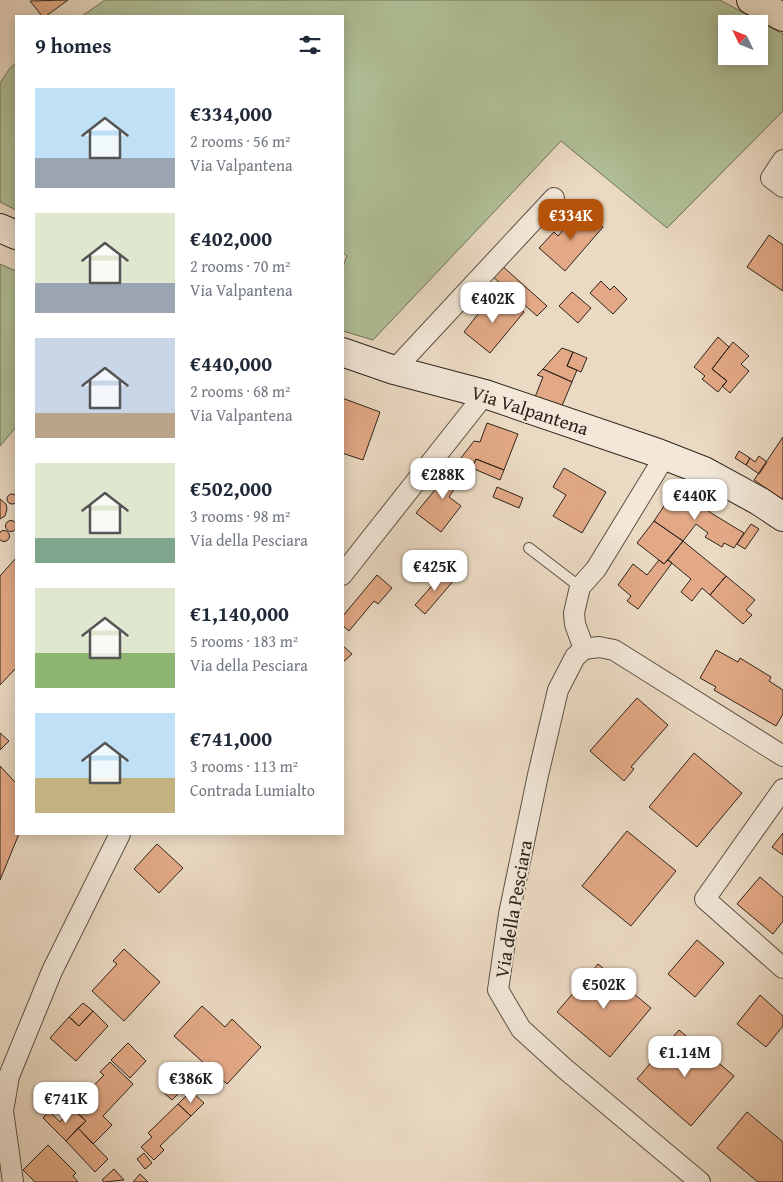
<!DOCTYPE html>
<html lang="en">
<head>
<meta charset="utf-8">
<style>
	:root { --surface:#fff; --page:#f2f2f3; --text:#1f2937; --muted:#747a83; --accent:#b45309 }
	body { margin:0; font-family:"Gentium Book Plus",serif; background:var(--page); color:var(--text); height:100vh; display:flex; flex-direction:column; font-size:19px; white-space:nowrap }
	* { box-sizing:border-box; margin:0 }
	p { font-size:16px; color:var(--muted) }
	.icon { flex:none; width:28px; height:28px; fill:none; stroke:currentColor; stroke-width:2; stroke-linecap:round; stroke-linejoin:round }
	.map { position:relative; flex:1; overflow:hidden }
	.drawer { position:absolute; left:15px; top:15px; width:329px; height:820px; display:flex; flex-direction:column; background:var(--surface); border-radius:0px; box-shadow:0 2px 12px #0003 }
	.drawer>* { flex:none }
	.needle { width:32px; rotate:313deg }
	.tools { position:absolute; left:718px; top:15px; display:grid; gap:10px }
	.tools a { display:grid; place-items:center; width:50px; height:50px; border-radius:0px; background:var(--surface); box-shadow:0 2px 12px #0003; font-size:25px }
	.price { position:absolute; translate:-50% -42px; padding:0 11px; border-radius:10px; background:#fff; color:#222; font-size:16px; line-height:32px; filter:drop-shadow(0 1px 2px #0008) }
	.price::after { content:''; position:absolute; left:50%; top:30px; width:15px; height:11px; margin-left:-8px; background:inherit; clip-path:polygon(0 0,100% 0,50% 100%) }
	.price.on { background:var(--accent); color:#fff }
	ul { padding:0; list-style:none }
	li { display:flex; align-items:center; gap:15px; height:125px; padding:0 20px }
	li span { display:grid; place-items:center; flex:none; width:140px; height:100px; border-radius:0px; color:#555 }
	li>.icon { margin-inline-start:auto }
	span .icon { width:60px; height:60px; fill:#fffc; stroke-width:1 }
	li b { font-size:21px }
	h2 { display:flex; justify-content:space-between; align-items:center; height:60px; padding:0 20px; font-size:21px }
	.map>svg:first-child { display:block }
	.green { fill:#b1c198; stroke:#70725a; fill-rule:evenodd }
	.building { fill:#e3a986; stroke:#2e241b }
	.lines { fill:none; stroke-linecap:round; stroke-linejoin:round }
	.lane-casing { stroke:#5d5245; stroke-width:12 }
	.street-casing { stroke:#5d5245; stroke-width:22 }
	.secondary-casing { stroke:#2e241b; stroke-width:30 }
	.highway-casing { stroke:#2e241b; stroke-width:30 }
	.lane { stroke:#f2e7d8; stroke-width:10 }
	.street { stroke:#f2e7d8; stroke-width:20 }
	.secondary { stroke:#f2e7d8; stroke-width:28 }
	.highway { stroke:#ebdac3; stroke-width:28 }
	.labels { text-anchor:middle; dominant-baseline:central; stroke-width:4; stroke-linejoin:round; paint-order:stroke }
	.street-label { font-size:19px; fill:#2e241b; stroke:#f2e7d8 }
</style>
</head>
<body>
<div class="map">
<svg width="783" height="1182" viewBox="0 0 783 1182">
	<rect width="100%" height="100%" fill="#ebdac3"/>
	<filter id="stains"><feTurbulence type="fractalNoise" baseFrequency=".004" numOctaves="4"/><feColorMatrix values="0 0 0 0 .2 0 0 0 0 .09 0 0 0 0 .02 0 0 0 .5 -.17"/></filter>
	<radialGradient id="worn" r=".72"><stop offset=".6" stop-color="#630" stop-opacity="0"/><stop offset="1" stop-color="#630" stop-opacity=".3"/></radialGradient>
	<path class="green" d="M105,0h615l63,34v77l-116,117 -106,-87 -188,199 -30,-9v-65l4,-10 -5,-4v-236h-260zM726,24h33v32h-33z
		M16,63v147l-16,-8v-119l10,-15z
		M0,264l16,7v156l-16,19z"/>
	<path class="building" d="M68,0l-22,16h-4l-12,-15z
		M577,214l12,10 4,-6 10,9 -38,44 -26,-23 15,-16 4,4z
		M769,235l14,10v46l-36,-24z
		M500,264l47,42 -10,10 -46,-41z
		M601,281l9,9 4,-4 13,13 -14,15 -23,-21z
		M572,292l19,16 -13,15 -19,-17z
		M489,300l12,10 8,-10 15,12 -34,41 -26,-21z
		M718,337l11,10 -17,22 15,12 -9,11 -16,-13 3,-3 -11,-9z
		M733,342l16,14 -8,8 8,7 -19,22 -8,-7 5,-5 -15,-12z
		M562,348l11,4 -6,14 10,4 -5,12 -29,-13z
		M573,352l14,6 -6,14 -14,-6z
		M543,369l29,13 -11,26 -26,-11 8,-20 -6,-2z
		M342,398l38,14 -17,48 -21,-7z
		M487,423l31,11 -14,36 -28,-11 -4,9 -15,-5 17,-22 6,1z
		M783,437v63l-29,-20z
		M739,451l11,7 -4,7 -11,-7z
		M759,456l8,6 -8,12 -13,-9 4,-7 5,4z
		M476,459l28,11 -4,10 -28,-12z
		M457,463l12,4 -20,30 12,9 -20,26 -25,-19z
		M564,468l42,24 -24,41 -29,-17 13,-21 -13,-8z
		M497,487l26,11 -4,10 -26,-11z
		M676,488l35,25 33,20 -10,15 -10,-5 -2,4 -17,-10 3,-4 -12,-9 -13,17 -29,-20z
		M7 499a5 5 0 1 1 10 0a5 5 0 1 1-10 0Z
		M0,499l6,5 1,5 -2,7 -5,3z
		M5.5 526a5.5 5.5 0 1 1 11 0a5.5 5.5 0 1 1-11 0Z
		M654,521l29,20 -19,23 -27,-21z
		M751,524l8,5 -14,20 -8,-5z
		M-1.5 536a5.5 5.5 0 1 1 11 0a5.5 5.5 0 1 1-11 0Z
		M683,541l43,35 -16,19 -8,-7 -10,13 -11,-9 10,-13 -23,-19z
		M16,558v110l-16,17v-109z
		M659,560l5,4 4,-4 4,3 -34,46 -11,-8 4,-5 -13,-11 15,-21 14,11z
		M445,571l10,8 -30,35 -10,-9z
		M377,575l15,13 -14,16 -4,-3 -25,30 -7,-6v-8z
		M726,576l29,24 -9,10 6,5 -9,9 -33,-29z
		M342,645l10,9 -10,9z
		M716,650l22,12 2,-4 31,19 -2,4 14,9v24l-7,12 -62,-36 2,-3 -16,-9z
		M637,698l31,27 -37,42 3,2 -10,12 -34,-30z
		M0,733l9,8 -9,9z
		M694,753l48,40 -45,54 -48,-40z
		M0,766l16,17v51h3l-19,46z
		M627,831l49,40 -45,55 -49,-40z
		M783,833v22l-11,-8z
		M157,844l26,24 -24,25 -25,-24z
		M760,877l23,20v24l-10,13 -36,-30z
		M697,940l27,23 -29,34 -27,-23z
		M124,949l36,33 -36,39 -32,-30 25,-27 -4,-3z
		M598,964l53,44 -41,49 -53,-45z
		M760,995l23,21v10l-17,21 -29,-23z
		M83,1003l10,8 -14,15 -10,-9z
		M202,1006l23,21 7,-8 29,28 -34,37 -53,-48z
		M93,1011l15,15 -32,35 -26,-23 19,-21 10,9z
		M679,1030l55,46 -43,50 -54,-47z
		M128,1043l18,18 -16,17 -19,-18z
		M110,1062l23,22 -30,32 9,9 -19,19 -15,-16 8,-7 -14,-13 32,-33 -4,-3z
		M177,1072l11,12 -16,16 -10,-9 3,-3 -2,-2z
		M191,1091l13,12 -13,13 -13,-12z
		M178,1104l13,12 -31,30 4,4 -10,10 -13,-13 11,-10 -4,-4z
		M72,1108l14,13 -20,20 -23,-23 6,-7 11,11z
		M747,1112l36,30v40h-25l-41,-34z
		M78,1128l30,31 -13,13 -29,-31z
		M48,1145l28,28 -3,3 5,6h-43l-12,-12z
		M144,1153l8,10 -7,6 -8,-10z
		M114,1169l10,11 -20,2 -2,-2z
		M140,1174l8,8h-15z"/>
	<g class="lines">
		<defs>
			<path id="lane" d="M529,548l51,39"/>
			<path id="street" d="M783,160l-12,18 12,9
				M394,370l160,-172
				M342,575l143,-181
				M584,649l-9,8 -17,33 -20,85 -29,139 -11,76 23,39 43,39 136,114
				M584,649l15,-2 15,3 169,106
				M584,649l-9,-25 -1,-11 6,-26 16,-18 69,-113
				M783,789l-78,110 78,69
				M13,1182l-10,-71 6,-35 43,-105 68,-137"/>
			<path id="secondary" d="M0,228l16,7
				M342,352l52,18 91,24 173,59 46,18 55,30 24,16"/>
			<path id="highway" d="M751,0l32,17"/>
		</defs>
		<use href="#lane" class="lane-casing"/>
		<use href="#street" class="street-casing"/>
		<use href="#secondary" class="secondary-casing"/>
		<use href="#highway" class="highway-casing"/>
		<use href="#lane" class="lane"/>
		<use href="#street" class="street"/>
		<use href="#secondary" class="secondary"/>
		<use href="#highway" class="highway"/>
	</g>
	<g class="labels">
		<g class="street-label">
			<text transform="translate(530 410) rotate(18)">Via Valpantena</text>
			<text transform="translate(513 909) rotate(-80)">Via della Pesciara</text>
		</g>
	</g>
	<rect width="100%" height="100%" filter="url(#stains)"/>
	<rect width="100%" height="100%" fill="url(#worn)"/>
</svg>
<div class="tools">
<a><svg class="needle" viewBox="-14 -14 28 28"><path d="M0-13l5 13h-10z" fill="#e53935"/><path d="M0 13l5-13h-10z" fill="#747a83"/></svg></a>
</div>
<b class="price on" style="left:571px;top:241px">€334K</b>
<b class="price" style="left:493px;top:324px">€402K</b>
<b class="price" style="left:443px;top:500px">€288K</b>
<b class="price" style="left:695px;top:521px">€440K</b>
<b class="price" style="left:435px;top:592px">€425K</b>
<b class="price" style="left:604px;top:1010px">€502K</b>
<b class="price" style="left:685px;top:1078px">€1.14M</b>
<b class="price" style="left:191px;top:1104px">€386K</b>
<b class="price" style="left:66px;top:1124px">€741K</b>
<section class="drawer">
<h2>9 homes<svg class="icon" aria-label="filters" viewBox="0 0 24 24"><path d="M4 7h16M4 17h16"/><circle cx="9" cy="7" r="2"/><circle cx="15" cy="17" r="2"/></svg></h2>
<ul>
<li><span style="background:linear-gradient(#bfe0f5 70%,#9aa5b1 0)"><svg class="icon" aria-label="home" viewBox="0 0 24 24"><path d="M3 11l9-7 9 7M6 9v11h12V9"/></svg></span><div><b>€334,000</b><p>2 rooms · 56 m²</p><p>Via Valpantena</p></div></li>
<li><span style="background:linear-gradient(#dfe7d0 70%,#9aa5b1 0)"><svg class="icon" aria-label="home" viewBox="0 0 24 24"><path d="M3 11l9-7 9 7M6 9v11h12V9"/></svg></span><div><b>€402,000</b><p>2 rooms · 70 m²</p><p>Via Valpantena</p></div></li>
<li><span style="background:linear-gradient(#c9d6e8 75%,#b9a48a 0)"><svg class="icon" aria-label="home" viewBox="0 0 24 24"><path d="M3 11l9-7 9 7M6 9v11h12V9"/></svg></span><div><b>€440,000</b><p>2 rooms · 68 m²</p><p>Via Valpantena</p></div></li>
<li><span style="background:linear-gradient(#dfe7d0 75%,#7fa58c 0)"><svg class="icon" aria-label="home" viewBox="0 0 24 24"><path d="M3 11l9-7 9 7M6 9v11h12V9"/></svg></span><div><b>€502,000</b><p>3 rooms · 98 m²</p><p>Via della Pesciara</p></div></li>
<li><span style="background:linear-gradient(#dfe7d0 65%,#8fb573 0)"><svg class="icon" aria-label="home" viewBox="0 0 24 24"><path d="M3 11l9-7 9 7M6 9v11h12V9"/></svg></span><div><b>€1,140,000</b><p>5 rooms · 183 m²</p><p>Via della Pesciara</p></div></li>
<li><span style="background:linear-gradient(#bfe0f5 65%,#c2b280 0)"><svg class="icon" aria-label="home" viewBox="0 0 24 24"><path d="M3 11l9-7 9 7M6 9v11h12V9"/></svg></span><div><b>€741,000</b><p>3 rooms · 113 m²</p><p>Contrada Lumialto</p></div></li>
</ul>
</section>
</div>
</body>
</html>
